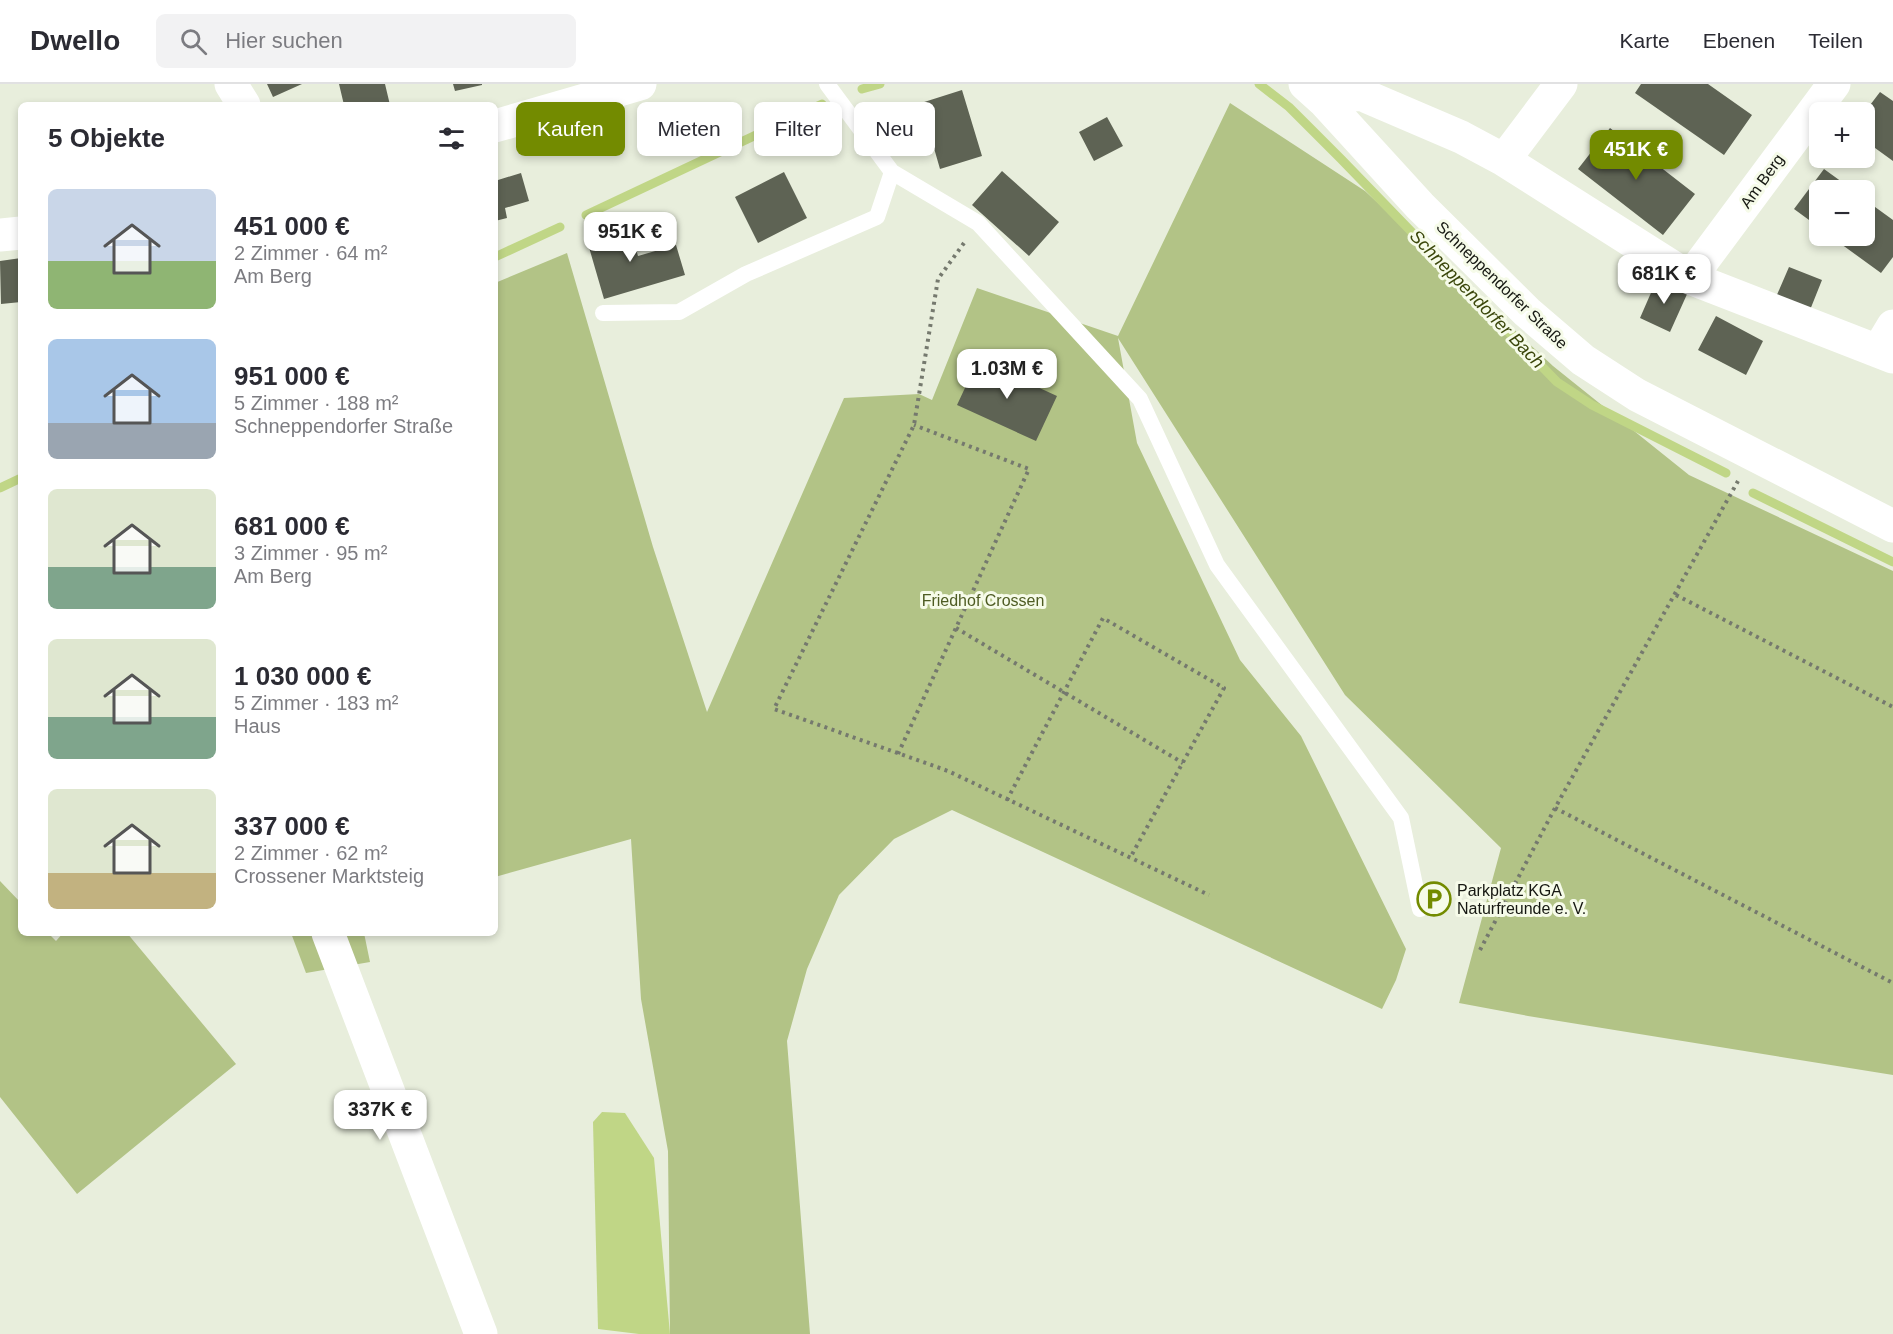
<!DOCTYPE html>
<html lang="de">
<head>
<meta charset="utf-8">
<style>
	:root { --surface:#fff; --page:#f2f2f3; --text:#2b2b33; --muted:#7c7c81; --line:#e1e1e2; --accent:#738b00 }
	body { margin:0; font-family:Arial,sans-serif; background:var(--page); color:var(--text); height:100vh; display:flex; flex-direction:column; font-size:22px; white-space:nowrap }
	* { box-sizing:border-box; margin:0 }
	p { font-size:20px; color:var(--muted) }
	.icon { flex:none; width:33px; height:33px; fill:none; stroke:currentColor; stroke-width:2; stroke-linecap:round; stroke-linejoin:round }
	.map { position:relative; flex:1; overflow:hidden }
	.details { position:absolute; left:18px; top:18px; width:480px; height:834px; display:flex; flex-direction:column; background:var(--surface); border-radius:9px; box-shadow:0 3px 9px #0003 }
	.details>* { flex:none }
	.guide { position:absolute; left:516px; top:18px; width:570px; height:54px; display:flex; gap:12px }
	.fabs { position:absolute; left:1809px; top:18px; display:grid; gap:12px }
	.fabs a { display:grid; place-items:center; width:66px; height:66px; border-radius:9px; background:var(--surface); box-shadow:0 3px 9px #0003; font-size:30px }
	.price { position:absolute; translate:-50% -51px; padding:0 14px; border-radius:12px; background:#fff; color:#222; font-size:20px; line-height:39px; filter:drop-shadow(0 2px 3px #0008) }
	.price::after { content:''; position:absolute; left:50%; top:36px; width:18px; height:14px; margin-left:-9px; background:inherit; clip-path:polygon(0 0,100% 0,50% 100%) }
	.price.current { background:var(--accent); color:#fff }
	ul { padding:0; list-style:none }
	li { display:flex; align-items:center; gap:18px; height:150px; padding:0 30px }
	li span { display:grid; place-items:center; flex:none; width:168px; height:120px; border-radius:9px; color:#555 }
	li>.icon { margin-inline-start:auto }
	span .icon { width:72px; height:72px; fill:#fffc; stroke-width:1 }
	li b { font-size:26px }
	h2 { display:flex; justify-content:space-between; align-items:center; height:72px; padding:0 30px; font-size:26px }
	.tag { padding:0 21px; border-radius:9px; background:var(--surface); box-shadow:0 3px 9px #0003; font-size:21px; line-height:54px }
	.tag.current { background:var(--accent); color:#fff }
	header { display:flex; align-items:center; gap:36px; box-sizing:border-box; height:84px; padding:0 30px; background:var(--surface); border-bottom:2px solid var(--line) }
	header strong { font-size:28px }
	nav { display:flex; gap:33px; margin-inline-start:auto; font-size:21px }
	.search { width:420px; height:54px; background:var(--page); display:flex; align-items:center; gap:15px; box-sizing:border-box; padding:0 21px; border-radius:9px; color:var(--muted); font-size:22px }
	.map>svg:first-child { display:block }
	.green { fill:#b2c386 }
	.water { fill:#c0d686 }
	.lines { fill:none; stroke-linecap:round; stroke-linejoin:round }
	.stream { stroke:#c0d686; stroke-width:9 }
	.building { fill:#5e6354 }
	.path { stroke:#75796e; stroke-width:4; stroke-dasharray:3 4.5; stroke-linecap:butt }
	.lane { stroke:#fff; stroke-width:16 }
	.street { stroke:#fff; stroke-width:33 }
	.labels { text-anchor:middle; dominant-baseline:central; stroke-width:6; stroke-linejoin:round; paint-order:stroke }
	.street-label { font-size:16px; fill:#161812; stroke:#f6fbe9 }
	.park-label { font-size:16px; fill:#4e5c23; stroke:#f6fbe9 }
	.poi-label { font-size:16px; fill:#161812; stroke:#f6fbe9; text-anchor:start }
	.water-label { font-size:18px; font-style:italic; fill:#3a460a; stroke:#f6fbe9 }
</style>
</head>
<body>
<header>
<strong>Dwello</strong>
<div class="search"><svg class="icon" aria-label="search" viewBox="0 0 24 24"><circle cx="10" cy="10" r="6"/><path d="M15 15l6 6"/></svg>Hier suchen</div>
<nav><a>Karte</a><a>Ebenen</a><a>Teilen</a></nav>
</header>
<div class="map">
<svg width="1893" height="1250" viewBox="0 0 1893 1250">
	<rect width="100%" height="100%" fill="#e8eedc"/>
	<path class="green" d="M1230,19l135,88 188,175 136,109 204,96v504l-365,-59 -69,-13 42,-155 -156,-153 -227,-357 19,105 103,217 61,76 105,213 -10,31 -14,29 -430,-199 -58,29 -55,56 -32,74 -20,72 23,293h-140l-2,-183 -27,-152 -10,-160 -136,38v-594l72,-30 86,294 54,165 137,-314 75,-4 13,6 45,-112 141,48z
		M0,797l21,22v30h27l8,8 7,-8h64l109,131 -159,130 -77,-97z
		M291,849h73l6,29 -64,11z"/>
	<path class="water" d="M602,1028l23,1 29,45 16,176h-31l-41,-5 -5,-207z"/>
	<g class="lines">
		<path class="stream" d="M1259,0l30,23 52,52 216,223 35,23 134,68
			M862,5l18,-5
			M586,131l236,-111
			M495,173l65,-30
			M0,404l21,-10
			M1753,409l140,69"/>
	</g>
	<path class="building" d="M267,0h35l-29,13z
		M339,0h46l5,21h-46z
		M453,0h29v1l-27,6z
		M1641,0h67l44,31 -28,40 -89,-62z
		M962,6l20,66 -42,13 -19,-66z
		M1880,8l13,9v60l-29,-21v-27z
		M1107,33l16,29 -29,15 -15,-29z
		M1610,44l85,66 -32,41 -85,-66z
		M1824,85l29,21h-33v38l-26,-19z
		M1002,87l57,51 -30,34 -57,-51z
		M784,88l23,46 -49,25 -23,-46z
		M495,89l3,7 23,-7 8,28 -24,7 2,10 -12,3z
		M1864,115l29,21v37l-12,16 -51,-37h34z
		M629,141l9,31 38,-11 9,30 -81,24 -18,-62z
		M21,174v44l-20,2 -1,-43z
		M1789,183l33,13 -12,30 -34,-13z
		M1657,195l31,13 -18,40 -30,-14z
		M1716,232l47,25 -17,34 -48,-25z
		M978,276l79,36 -21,45 -79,-36z"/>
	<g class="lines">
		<path class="path" d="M964,159l-26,36 -24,146 -140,284 174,62 261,124
			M1676,511l217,112
			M956,544l227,135
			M898,670l131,-285 -115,-44
			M1007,716l96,-182 121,70 -94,170
			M1555,724l338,175
			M1480,866l75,-142 183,-327"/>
		<path class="lane" d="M827,0l65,88 86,51 162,176 77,166 184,253 19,91
			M603,229l76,-1 67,-38 131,-57 15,-45"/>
		<path class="street" d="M231,0l13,21
			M1305,0l20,18 95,104 107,106 56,48 54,35 256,131
			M1325,18l12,-9 26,2 98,42 43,23 186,118 203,79
			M495,42l145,-42
			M1504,76l57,-76
			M0,151l21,-2
			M1690,194l144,-194
			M1878,267l15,-25
			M328,849l153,401"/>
	</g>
	<defs>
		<symbol id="parking-ring" viewBox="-11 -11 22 22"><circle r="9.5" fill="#f6fbe9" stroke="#738b00" stroke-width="1.5"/><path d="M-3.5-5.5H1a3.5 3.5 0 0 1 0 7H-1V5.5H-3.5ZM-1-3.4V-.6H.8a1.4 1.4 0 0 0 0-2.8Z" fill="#738b00"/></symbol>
	</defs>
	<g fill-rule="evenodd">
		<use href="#parking-ring" x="1415" y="796" width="38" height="38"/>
	</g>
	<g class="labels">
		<g class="street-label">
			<text transform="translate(1762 97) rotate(-54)">Am Berg</text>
			<text transform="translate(1502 201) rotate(44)">Schneppendorfer Straße</text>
		</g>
		<g class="park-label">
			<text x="983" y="516">Friedhof Crossen</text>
		</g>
		<g class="poi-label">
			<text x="1457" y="806">Parkplatz KGA<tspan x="1457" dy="18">Naturfreunde e. V.</tspan></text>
		</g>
		<g class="water-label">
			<text transform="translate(1477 215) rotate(46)">Schneppendorfer Bach</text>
		</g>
	</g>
</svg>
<div class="fabs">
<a>+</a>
<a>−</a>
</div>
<b class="price current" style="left:1636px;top:97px">451K €</b>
<b class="price" style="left:630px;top:179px">951K €</b>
<b class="price" style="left:1664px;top:221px">681K €</b>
<b class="price" style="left:1007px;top:316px">1.03M €</b>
<b class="price" style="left:380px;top:1057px">337K €</b>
<div class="guide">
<a class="tag current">Kaufen</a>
<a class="tag">Mieten</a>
<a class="tag">Filter</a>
<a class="tag">Neu</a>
</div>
<section class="details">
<h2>5 Objekte<svg class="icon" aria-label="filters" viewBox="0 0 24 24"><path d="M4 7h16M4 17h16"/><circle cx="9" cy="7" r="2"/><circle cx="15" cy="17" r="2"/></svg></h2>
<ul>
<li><span style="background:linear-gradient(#c9d6e8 60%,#8fb573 0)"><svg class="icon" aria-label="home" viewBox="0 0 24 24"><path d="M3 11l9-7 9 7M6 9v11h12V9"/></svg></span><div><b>451 000 €</b><p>2 Zimmer · 64 m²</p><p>Am Berg</p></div></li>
<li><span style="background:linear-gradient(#a9c7e8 70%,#9aa5b1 0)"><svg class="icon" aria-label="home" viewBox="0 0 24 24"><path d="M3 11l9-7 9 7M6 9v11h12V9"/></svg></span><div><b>951 000 €</b><p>5 Zimmer · 188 m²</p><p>Schneppendorfer Straße</p></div></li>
<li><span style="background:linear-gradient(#dfe7d0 65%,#7fa58c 0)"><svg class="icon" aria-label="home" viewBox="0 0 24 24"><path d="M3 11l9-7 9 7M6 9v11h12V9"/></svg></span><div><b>681 000 €</b><p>3 Zimmer · 95 m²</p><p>Am Berg</p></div></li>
<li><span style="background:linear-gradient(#dfe7d0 65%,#7fa58c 0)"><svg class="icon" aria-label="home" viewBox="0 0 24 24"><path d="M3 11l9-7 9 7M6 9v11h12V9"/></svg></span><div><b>1 030 000 €</b><p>5 Zimmer · 183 m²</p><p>Haus</p></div></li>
<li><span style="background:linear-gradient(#dfe7d0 70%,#c2b280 0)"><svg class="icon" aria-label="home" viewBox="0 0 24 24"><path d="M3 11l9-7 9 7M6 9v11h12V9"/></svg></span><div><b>337 000 €</b><p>2 Zimmer · 62 m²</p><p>Crossener Marktsteig</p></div></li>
</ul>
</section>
</div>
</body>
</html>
